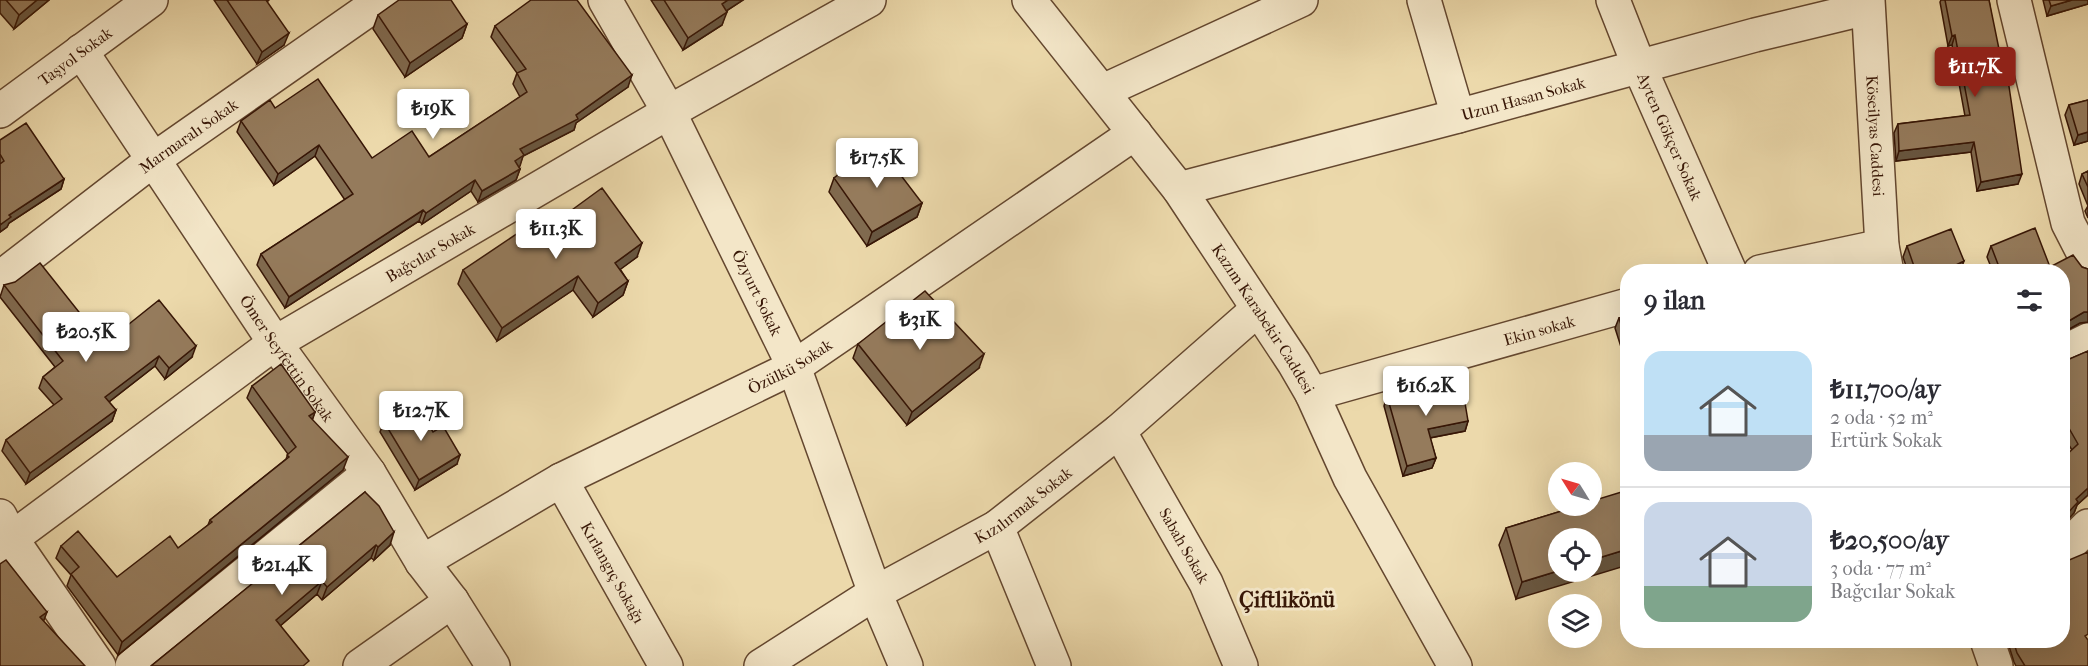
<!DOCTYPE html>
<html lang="tr">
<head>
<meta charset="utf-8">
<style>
	:root { --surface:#fff; --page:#f2f2f3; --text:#2b2b33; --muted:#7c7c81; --line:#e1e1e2; --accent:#8f2418 }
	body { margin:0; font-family:"IM FELL French Canon",serif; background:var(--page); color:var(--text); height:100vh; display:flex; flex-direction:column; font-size:22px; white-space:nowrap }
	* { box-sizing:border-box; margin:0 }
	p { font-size:20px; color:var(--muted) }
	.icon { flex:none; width:33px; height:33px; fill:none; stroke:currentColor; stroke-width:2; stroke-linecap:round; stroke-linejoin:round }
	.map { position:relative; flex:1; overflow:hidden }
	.details { position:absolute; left:1620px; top:264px; width:450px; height:384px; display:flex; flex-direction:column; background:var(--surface); border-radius:24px; box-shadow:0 6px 24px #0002 }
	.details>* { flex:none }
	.needle { width:39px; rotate:307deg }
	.controls { position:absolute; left:1548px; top:462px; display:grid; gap:12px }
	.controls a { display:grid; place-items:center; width:54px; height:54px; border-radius:50%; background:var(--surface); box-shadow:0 6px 24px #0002; font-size:30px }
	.price { position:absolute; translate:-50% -51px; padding:0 14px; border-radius:6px; background:#fff; color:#222; font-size:20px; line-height:39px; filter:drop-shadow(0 2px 3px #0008) }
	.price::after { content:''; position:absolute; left:50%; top:36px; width:18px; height:14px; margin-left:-9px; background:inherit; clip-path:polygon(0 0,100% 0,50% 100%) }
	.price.on { background:var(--accent); color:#fff }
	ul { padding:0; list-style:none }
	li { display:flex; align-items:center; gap:18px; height:150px; padding:0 24px }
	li+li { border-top:2px solid var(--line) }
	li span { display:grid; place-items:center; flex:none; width:168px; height:120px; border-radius:18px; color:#555 }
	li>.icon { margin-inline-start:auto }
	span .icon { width:72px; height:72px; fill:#fffc; stroke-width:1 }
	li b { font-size:26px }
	h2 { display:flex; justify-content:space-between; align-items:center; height:72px; padding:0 24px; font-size:26px }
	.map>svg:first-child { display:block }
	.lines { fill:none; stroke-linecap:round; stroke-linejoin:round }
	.minor-casing { stroke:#64472f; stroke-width:36 }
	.minor { stroke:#f3e6c8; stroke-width:33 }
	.wall { fill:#806a4f; stroke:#371606; stroke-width:1.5 }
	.shaded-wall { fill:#685640; stroke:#371606; stroke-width:1.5 }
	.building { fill:#957b5c; stroke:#371606; stroke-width:1.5 }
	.labels { text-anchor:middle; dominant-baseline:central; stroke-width:6; stroke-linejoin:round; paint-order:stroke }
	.street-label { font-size:16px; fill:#371606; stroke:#f3e6c8 }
	.district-label { font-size:22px; font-weight:bold; fill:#371606; stroke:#f3e6c8 }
</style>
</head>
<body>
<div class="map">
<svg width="2088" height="666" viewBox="0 0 2088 666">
	<rect width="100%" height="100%" fill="#ecd9ab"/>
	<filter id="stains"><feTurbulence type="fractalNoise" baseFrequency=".00333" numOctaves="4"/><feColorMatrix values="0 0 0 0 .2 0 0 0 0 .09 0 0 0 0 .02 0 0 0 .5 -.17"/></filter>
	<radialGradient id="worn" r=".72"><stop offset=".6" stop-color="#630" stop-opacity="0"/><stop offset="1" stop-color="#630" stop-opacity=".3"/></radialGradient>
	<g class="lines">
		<defs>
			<g id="minor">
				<path id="s1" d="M605,0l64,112 125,255 81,226 31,73"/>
				<path id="s2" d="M1029,0l150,189 115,174 18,31 38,84 105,188"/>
				<path d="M1424,0l34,116"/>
				<path id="s3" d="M1613,0l26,66 91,206"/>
				<path id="s4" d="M1868,0l14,246 5,26"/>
				<path d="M2014,0l54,223 20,39"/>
				<path id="s5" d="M81,51l194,292 94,130 53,89 30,39 41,65"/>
				<path d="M1103,91l198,-91"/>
				<path id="s6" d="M0,111l151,-111"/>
				<path id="s7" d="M1179,189l279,-73 297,-81 112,-27"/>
				<path d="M1760,272l122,-26"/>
				<path id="s8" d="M0,278l153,-118 229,-160"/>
				<path d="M2062,353l26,-13"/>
				<path id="s9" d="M1312,394l316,-89"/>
				<path id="s10" d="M1119,431l87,152 35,83"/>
				<path id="s11" d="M561,480l105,186"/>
				<path d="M0,516l11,22 88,128"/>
				<path d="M997,527l57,139"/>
				<path id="s12" d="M0,547l275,-204 394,-231 200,-112"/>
				<path d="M2062,552l26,-26"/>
				<path id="s13" d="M422,562l139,-82 233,-113 341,-234"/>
				<path d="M1987,640l9,26"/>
				<path d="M132,666l237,-193"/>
				<path d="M360,666l92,-65"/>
				<path id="s14" d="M761,666l114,-73 122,-66 122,-96 139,-122"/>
			</g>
		</defs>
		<use href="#minor" class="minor-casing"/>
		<use href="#minor" class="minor"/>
	</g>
	<path class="wall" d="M0,0h49l-35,29 -14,-16z
		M214,0h55l-2,2 17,43 -27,19z
		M651,0h92l-17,11 -4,14 -39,25z
		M1941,0h48l29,184 -41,7 -6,-39 -75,9 -2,-28 4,-9 67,-8 -13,-71 -4,1 -8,-44z
		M2043,0h45v4l-41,12z
		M378,15l89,9 -5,14 -57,39 -32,-48z
		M495,26l133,61 -52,36 -2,7 -51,26 -4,11 1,2 -4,11 -38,22 -7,-11 -49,33 -3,-3 -134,87 -28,-43 4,-11 84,-54 -30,-44 -41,29 -37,-53 4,-11 34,-13 97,50 57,-1 91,-60 -7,-13 4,-11 -26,-36z
		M2088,100v41l-14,4 -9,-30 4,-10z
		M0,140l64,39 -3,10 -52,34 -2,4 -7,5z
		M2088,171v47l-3,-7 3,-5 -9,-22 3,-10z
		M834,178l88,25 -5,14 -50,29 -38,-54z
		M528,242l109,15 -17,12 8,12 -5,14 -30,22 -20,-27 -76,51 -39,-57 5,-14z
		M1907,246l53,26h-52l-5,-15z
		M1991,246l59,21h32l6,2v53l-8,1 -18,10v-61h-69l-6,-15z
		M4,285l90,46 98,26 -27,22 -10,-13 -46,36 7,8 -4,11 -86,63 -24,-33 4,-11 48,-35 -15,-17 4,-11 12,-10 -55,-70z
		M1628,316v53l-13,-41 4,-10z
		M858,344l121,24 -72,57 -54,-67z
		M2088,351v144l-11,10 -3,8 -2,-63 -10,-16v-74l3,1z
		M252,386l63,26 -3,8 31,50 -225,185 -51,-69 4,-11 -15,-17 5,-12 56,31 61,-29 30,-23 2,-5 76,-61 2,-5 -41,-56z
		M1387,396l81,25 -3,10 -35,7 6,20 -4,10 -29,8 -19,-70z
		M384,422l73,42 -42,26 -35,-58z
		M365,492l25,53 -16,15 -3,-2 -49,42 -5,-6 -36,31 -130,41z
		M1578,506l-62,93 -17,-54 7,-17z
		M2007,640h81v26h-72l-2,-4z"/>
	<path class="shaded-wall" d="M37,0h12l-35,29 5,-14z
		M728,0h15l-26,17 5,-13z
		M2072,0h16v4l-41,12 4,-10z
		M727,12l-5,13 -39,25 5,-12z
		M467,24l-5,14 -57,39 5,-14z
		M289,33l-5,12 -27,19 5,-12z
		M1955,35l-3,10 -4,1 4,-10z
		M632,75l-4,12 -52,36 -2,7 -51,26 -3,10 -9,6 9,-23 56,-34z
		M2088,132v9l-14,4 4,-10z
		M1974,142l-3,10 -75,9 3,-10z
		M319,145l-4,11 -41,29 4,-11z
		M520,169l-4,11 -38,22 4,-11z
		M2022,174l-4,10 -41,7 4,-9z
		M64,179l-3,10 -52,34 -2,4 -7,5v-7l9,-10z
		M475,180l-4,11 -49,33 4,-11z
		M922,203l-5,14 -50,29 5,-14z
		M423,210l-4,11 -134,87 4,-11z
		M642,243l-5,14 -27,20 5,-14z
		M1964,261l-4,11h-8l2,-6z
		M578,276l-5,14 -76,51 5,-13z
		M628,281l-5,14 -30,22 5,-14z
		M2084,312h4v10l-8,1 -18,10v-8z
		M196,346l-4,11 -27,22 4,-11z
		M984,354l-5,14 -72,57 5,-13z
		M159,356l-4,10 -54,42 4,-11z
		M116,410l-4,11 -86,63 4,-11z
		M315,412l-4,12 -2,-8z
		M1468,421l-3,10 -41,8 4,-10z
		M460,455l-3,9 -42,26 4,-10z
		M348,457l-5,13 -225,185 4,-13z
		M1436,458l-4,10 -29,8 4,-10z
		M2088,488v7l-11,10 -3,8 -12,13v-7l14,-20z
		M394,532l-4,13 -16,15 4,-13z
		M376,545l-5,13 -49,42 5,-13z
		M1628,549v16l-112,34 6,-17 36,-11v1h34v-12z
		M322,581l-5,13 -45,39 4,-13z
		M47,612l-6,16 -1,-11z"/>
	<path class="building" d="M6,0h31l-18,15z
		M227,0h39l23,33 -27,19z
		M399,0h52l16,24 -57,39 -32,-48z
		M531,0h46l55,75 -56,40 2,4 -58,30 4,6 -9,6 5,8 -38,22 -7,-11 -49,33 -3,-3 -134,87 -28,-43 92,-60 -34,-49 -41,29 -37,-53 29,-21 5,8 43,-29 54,79 40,-27 17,26 98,-65 -10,-19 9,-4 -31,-43z
		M664,0h64l-6,4 5,8 -39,26z
		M1945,0h44l11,54 4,-1 18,121 -41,8 -7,-40 -75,9 -1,-27 72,-9 -15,-80 -3,1z
		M2049,0h23l-21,6z
		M2088,100v32l-10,3 -9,-30z
		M26,123l38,56 -55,36 2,2 -11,8v-61l4,-3 -4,-7v-14z
		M877,144l45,59 -50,29 -38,-54z
		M2088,171v16l-6,-13z
		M602,188l40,55 -27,20 13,18 -30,22 -20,-27 -76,52 -39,-58 58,-39 7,11z
		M2035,228l15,39 23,-12 9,12 6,2v43h-4l-22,13v-53h-61l-10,-26z
		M1951,229l13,32 -10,5 2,6h-40l-9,-26z
		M40,263l54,68 10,-8 10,13 45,-36 37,46 -27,22 -10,-12 -54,41 11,13 -86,63 -24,-33 56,-41 -19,-22 20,-16 -59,-76 11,-3z
		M925,291l59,63 -72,58 -54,-68z
		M1628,316v32l-9,-30z
		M2088,351v137l-12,11 2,3 -16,17v-60l16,-15 -16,-28v-56l3,1z
		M281,364l34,48 -6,4 39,41 -226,185 -51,-68 8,-7 -18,-21 17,-15 39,46 53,-41 8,12 34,-26 -2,-2 79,-63 -2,-2 9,-8 -44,-61z
		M1461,379l7,42 -40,8 8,29 -29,8 -20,-70z
		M416,403l17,29 10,-6 17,29 -41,25 -35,-58z
		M1628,490v59l-36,11v-22h-34v33l-36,11 -16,-54 72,-22h14v-5z
		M365,492l14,14 15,26 -16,15 -2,-2 -49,42 -5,-6 -46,39 33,41 -6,5h-152z
		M2088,552v82l-3,2 3,4v26h-63l-8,-13 -4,-13h49v-77z
		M6,560l41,52 -7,5 45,49h-85v-102z"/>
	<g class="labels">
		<g class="street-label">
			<text stroke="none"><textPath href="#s6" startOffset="93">Taşyol Sokak</textPath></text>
			<text stroke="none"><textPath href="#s7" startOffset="356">Uzun Hasan Sokak</textPath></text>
			<text stroke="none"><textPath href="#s8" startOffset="236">Marmaralı Sokak</textPath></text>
			<text stroke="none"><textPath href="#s3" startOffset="148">Ayten Gökçer Sokak</textPath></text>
			<text stroke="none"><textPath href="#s4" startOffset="136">Köseilyas Caddesi</textPath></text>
			<text stroke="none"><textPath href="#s12" startOffset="522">Bağcılar Sokak</textPath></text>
			<text stroke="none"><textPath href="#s1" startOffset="330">Özyurt Sokak</textPath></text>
			<text stroke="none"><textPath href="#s2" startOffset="396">Kazım Karabekir Caddesi</textPath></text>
			<text stroke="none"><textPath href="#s9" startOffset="236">Ekin sokak</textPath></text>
			<text stroke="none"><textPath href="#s5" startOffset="370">Ömer Seyfettin Sokak</textPath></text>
			<text stroke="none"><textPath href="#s13" startOffset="417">Özülkü Sokak</textPath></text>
			<text stroke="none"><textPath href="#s14" startOffset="308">Kızılırmak Sokak</textPath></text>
			<text stroke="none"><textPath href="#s10" startOffset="132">Sabah Sokak</textPath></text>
			<text stroke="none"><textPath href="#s11" startOffset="106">Kırlangıç Sokağı</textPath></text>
		</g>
		<g class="district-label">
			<text x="1287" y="600">Çiftlikönü</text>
		</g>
	</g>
	<rect width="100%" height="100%" filter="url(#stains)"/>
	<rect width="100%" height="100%" fill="url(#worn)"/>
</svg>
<div class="controls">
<a><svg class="needle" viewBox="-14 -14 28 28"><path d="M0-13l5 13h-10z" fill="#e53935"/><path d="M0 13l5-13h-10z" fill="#7c7c81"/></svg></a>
<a><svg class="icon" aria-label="locate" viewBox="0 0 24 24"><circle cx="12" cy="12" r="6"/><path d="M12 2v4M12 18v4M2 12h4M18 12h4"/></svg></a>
<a><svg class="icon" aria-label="layers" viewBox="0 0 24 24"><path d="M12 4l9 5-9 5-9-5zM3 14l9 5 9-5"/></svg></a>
</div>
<b class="price on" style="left:1975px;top:98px">₺11.7K</b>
<b class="price" style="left:433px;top:140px">₺19K</b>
<b class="price" style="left:877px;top:189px">₺17.5K</b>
<b class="price" style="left:556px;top:260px">₺11.3K</b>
<b class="price" style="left:920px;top:351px">₺31K</b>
<b class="price" style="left:86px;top:363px">₺20.5K</b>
<b class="price" style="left:1426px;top:417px">₺16.2K</b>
<b class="price" style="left:421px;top:442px">₺12.7K</b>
<b class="price" style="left:282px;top:596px">₺21.4K</b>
<section class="details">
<h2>9 ilan<svg class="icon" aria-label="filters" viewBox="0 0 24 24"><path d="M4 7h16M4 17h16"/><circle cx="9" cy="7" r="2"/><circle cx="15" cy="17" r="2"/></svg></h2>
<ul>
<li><span style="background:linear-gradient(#bfe0f5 70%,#9aa5b1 0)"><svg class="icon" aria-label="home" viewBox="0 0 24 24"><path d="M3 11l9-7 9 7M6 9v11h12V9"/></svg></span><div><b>₺11,700/ay</b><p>2 oda · 52 m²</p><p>Ertürk Sokak</p></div></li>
<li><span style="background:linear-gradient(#c9d6e8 70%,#7fa58c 0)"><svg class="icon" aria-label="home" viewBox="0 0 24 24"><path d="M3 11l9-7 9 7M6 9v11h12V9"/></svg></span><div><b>₺20,500/ay</b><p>3 oda · 77 m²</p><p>Bağcılar Sokak</p></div></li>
</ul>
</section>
</div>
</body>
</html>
